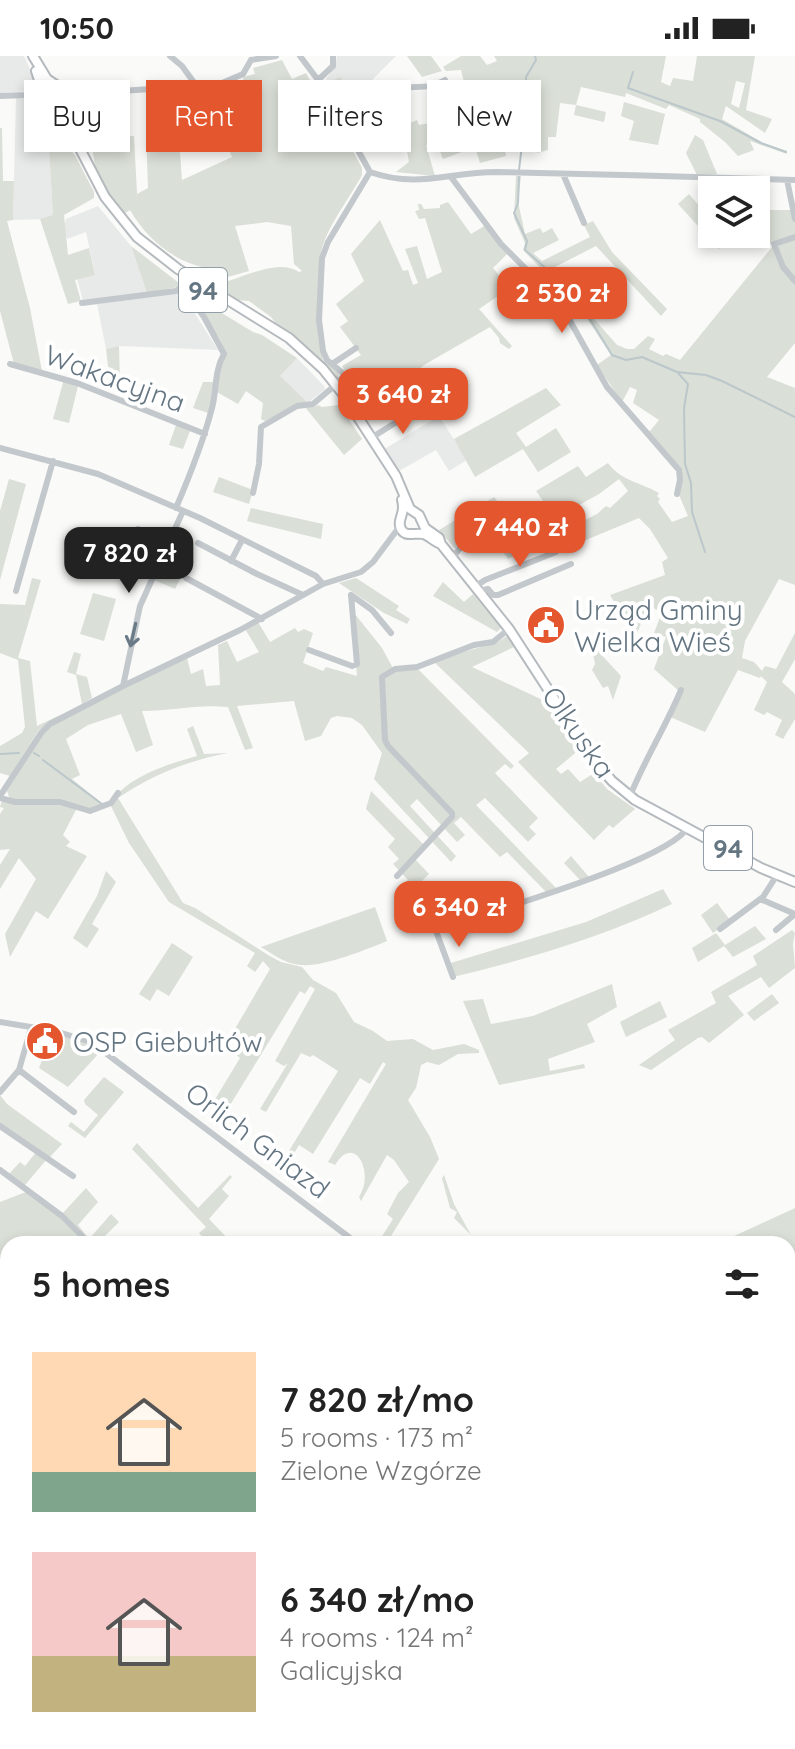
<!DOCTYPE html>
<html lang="en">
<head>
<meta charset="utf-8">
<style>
	:root { --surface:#fff; --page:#f2f2f2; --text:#222; --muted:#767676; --accent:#e4572e }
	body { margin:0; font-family:Quicksand,sans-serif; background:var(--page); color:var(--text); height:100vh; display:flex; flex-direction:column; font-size:30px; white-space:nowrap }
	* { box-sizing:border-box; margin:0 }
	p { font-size:26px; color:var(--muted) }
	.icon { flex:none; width:44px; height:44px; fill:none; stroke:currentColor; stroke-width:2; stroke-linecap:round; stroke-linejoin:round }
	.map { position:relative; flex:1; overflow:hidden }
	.details { position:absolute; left:0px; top:1180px; width:796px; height:514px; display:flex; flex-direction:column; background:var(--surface); border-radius:24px 24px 0 0; box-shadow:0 4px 12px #0003 }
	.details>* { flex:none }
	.top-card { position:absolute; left:24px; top:24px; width:748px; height:72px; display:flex; gap:16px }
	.controls { position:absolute; left:698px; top:120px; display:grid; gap:16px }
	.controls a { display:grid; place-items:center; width:72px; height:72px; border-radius:0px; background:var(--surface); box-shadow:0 4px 12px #0003; font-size:40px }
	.price { position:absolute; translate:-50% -68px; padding:0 18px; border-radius:16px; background:var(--accent); color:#fff; font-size:26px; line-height:52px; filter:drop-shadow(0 2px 4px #0008) }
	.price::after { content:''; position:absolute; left:50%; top:48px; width:24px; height:18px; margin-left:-12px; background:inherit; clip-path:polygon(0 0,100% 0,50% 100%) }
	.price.active { background:#222; color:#fff }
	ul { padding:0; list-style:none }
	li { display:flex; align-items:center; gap:24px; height:200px; padding:0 32px }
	li span { display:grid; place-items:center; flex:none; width:224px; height:160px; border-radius:0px; color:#555 }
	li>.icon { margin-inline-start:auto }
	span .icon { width:96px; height:96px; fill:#fffc; stroke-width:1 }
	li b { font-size:34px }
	h2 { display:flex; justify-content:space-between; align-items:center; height:96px; padding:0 32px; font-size:34px }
	.chip { padding:0 28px; border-radius:0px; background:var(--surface); box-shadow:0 4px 12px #0003; font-size:28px; line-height:72px }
	.chip.active { background:var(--accent); color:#fff }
	.status { display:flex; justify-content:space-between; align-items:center; height:56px; padding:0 40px; background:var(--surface); direction:ltr }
	.status svg { height:22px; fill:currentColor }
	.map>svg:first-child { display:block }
	.built { fill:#e8e9e9 }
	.green { fill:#dadfd7; fill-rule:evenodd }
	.water { fill:#bbc7cb }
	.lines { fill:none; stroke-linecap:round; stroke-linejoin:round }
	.stream { stroke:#bbc7cb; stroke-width:2 }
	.major-casing { stroke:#b5babe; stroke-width:12 }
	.minor { stroke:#c3c8cc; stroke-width:6 }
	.major { stroke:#fff; stroke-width:8 }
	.oneway { stroke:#6a7a87 }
	.labels { text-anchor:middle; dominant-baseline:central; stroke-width:8; stroke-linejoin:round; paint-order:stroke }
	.shield { fill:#fff; stroke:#939fa8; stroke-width:2 }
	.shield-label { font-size:26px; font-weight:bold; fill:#657683 }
	.street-label { font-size:28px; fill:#657683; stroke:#fff }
	.poi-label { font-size:28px; fill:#657683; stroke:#fff; text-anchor:start }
</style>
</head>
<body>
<div class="status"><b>10:50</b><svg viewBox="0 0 49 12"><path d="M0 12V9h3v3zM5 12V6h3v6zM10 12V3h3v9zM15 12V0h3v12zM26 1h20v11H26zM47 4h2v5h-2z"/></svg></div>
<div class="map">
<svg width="795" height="1693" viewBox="0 0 795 1693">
	<rect width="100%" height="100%" fill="#fafaf8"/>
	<path class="built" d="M0,0h24l12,26 -1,6 -5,3 -30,2z
		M337,0h59l-22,22 -15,21 -10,-1 -14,8 -9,-27 9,-13z
		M16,42l18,1 12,45 3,4 4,67 -6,4 -34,1z
		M98,150l33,40 16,47 -64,8 -6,-23 18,-4 -9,-42 -19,7 -3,-13 2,-7z
		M182,237l36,57 -99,-4 -13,3 -9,-45z
		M297,302l27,28 1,3 -17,14 -29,-26z
		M439,360l28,44 -18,11 -13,-21 -37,21 -16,-21z"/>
	<path class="green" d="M407,0h24l11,15 -20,6z
		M461,0h19l7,9 10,-4 -3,-5h172l-5,26 9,4 3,-8 20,3 4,-25h58l-9,54 26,9 -7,14 -39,-27 -4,13 41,24 24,8v3l-37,-13 4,9 -16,6 -13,-14 -25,-20v-3l-31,-14 -3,4 -40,-16 -1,4 -44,-10 -5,18 30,7 -2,10 -30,-7 2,-10 -16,-2 -4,34h-8v13l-11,3 3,-27 -18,-4h-19l-2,4 5,30 -26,7 -5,-16 -32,12 -7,-18 -10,4 9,31 -39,-4 13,-10c-3,-17 -5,-29 -17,-42h-6l-2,-8 15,3 7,10 11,-5 2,5 53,-10 -11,-45 -15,1 -3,-4zM736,25l9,2 -6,25 -8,-4z
		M282,4l10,19 14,-6 36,66 5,1 15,28v7c-14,26 -36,52 -42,81l-2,81 5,23 16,12 -1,6 -5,-1 -25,-27 -28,-21 -9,-12 -22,-16 -13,-1 -17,-10 3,-7c22,-6 57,-25 77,-11l3,-1 -8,-7 -3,-38 -24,-4 -32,4 14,45 -28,8 -7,-10c-35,-3 -67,-29 -84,-59l-6,4c-23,-26 -31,-41 -32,-76l42,-2 3,58 11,-6 -2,-60 32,-2 4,54 50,-23 -23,-52 31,-12 4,-9 -1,-7 12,-3 -2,-6z
		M340,21l11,19 -11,7 -12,-20z
		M34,43l5,8 13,7 9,23 15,20 18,35v6l-30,17 4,40 21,-7 6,27 -20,5 6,21 -13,3 -28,-85 13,-4 -4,-67 -3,-3z
		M624,46l41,12 -7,31 -29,-5 5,-19 -13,-5z
		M0,72h2l1,53h11l-1,39 -6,1 23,87 12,63 -28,-7 -14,-53z
		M695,79l8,5 14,34 -20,1 -11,-22z
		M516,120h5l-3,26 7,32 15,-6 3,5 9,-5 7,12 -26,13 9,8 48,-24 -6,-12 9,-4 19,31 55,57 -6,7 -65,-70 -45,23 8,8 18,12 18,31 22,25 10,4h7l14,-13 7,3 -6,10 14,7 3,-2 14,6 92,-113v-3h-4l-3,-34h30v133l-28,34 28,11v197l-16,-6 -34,62 -3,17 12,4 8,9 3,-5 11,3 19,-36v26l-13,23 13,12v25l-12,20 -8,-4 7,-15 -15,-8 -3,3 -10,-5 13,-28 -6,-6 -1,2 -22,-8 -33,62 -37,-16 11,-25 -25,-22 12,-32 -12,-4 8,-21 -14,-6 -13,32 -25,-43 55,-20 -3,-13 6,-4 -18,-29 -11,-11 -75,31 -7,-15 -49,25 -16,-24 -15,2 -22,12 -16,-19 55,-33 18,23 31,-19 -7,-10 42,-25 8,11 22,-14c13,18 34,20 51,30l-2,3 3,3 -2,3 14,20 16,-6 -9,-21 3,-22 -36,-43 4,1 9,-11 -26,-17 4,-13 -7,-3 -8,15 -25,-37 14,-10 -37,-56 -24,-18 -1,-4 -26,-27 2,-7 -11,-25zM619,423l9,12 -18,17 -4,-2 -9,8 -36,18 -7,-13 45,-25z
		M689,138l19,22 4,-3v21h38l9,11 -34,-4 -6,8 -41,-45z
		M448,146l23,32 15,-9 22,28 -15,15 17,20 -31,21 33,37 -3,3 -9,-6 -1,-5 -9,-11 -66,38 -35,28 -31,18 -15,-23 4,-14 -5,-8 19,-11 -21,-28 8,-6 -12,-17 28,-23 -13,-27 29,-34 23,51 5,-1 5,15 5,-2 -13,-34 12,-3 10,33 15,-7 -17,-54 -6,1 -4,-8 4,-1 -1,-6h3l3,5 16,-1v-3z
		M131,190l48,37 -1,4 -31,6z
		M191,235l22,12 7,9 33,20 9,3 35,23 -17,18 28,27 -43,18 -4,-2 2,-16 -17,-12 -8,13 -23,-13 -7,22 -15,-5 10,-26h12l11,-29 -7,-15 -34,-46z
		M119,290l1,38 -10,-1 -4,-34z
		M64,323l14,7 -9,37 -16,-4z
		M546,332l15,17 -45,28 10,14 30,-19 15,24 -33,20 -15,-23 -48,28 -21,-38z
		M318,349l4,2 17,-2 23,34 -18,16 -40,-49 10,1z
		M176,369l14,6 -7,18 -14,-4z
		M219,421l34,13 -4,14 -36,-12z
		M9,423l17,5 -26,96v-69z
		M251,452l72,16 -2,15 -74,-18z
		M162,506l20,13 -7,14 -21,-9z
		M32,522l9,2 -23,78 12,3 7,65 23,-11 -22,16 -28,45 -10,-3v-27l22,-13 3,-6 -7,-67 -18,-7v-49l25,1z
		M356,522l43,28 -3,4 14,9 -3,5 -23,-11 -45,-30z
		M443,526l21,20 9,-8 28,34 -4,4 -64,-36z
		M93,537l23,6 -12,42 -24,-7z
		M351,553l31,39 12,22 22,-3 98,99 -3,3 -6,-5 -10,9 43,45 -9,9 7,7 -8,8 -43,-44 -9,7 80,83 -10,4 -39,-40 -7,5 -39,-40 -7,6 11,12 -8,7 -40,-43 -7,7 46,50 -5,6 -77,-83 8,-26 -20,-28 -10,-7 -15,-2 -6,2 -10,18 -16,5 -11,-40 -57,5 16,42 -8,2 -17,-43c-31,-3 -56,4 -86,4l11,34 -17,7 -15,-38 -33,11 -22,14 14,36 -8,4 32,26 -12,4 -22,-6 -60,-3 -3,-9 28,-47 15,-18 73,-39 64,-29 4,16 12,-5 3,17 14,-1 -2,-40 9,-4 10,21 22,-10 -14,-23 13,-7 12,20 25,-14 3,4 6,-3 9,4 -10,30 20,8 3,-4 31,9z
		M507,580l7,11 -42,20 77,36 30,47 -23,19 5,5 7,-5 12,13 14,-9 13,16 28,20 -22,19 -4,-3 -15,15 -76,-78 11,-9 -96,-92 65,-19z
		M598,595l23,25 -8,24 -5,-14 -5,2 -11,-18 3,-6 -2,-10z
		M74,596l7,2 -5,20 11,3 5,21 -10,6 -6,-29 -9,-3z
		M193,670l11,28 24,-1c-41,8 -76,22 -110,45l65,105 12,5 73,47 13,7 21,5 11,13 23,13 18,29 19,9 14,10 26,-2 20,11 31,-6 15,6v3l-21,1 -19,11 -12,-3 -6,3 -5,23 -8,12 22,37 9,22 -53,85h-9l16,-25 -6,-5 11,-21 11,-11 -15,-22 -7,-5 -26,46 -2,-4c16,-24 -4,-65 -24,-32l-7,-3 58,-98 -3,-2 -13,22 -10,-6 -47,76 -14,-9 -10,17 -5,-3 54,-88 -25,-16 -3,2 -9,-4 -35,59 -6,-3 28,-46 -4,3 -9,-5 40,-72 -5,-3 -5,8 -5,-3 -73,119 -13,-9 26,-43 -6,-5 5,-15 -7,-4 38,-65 -7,-8 -8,11 -8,-6 8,-13 -86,-51 -40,-59 -19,-39c16,-27 58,-40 87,-48l-10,-27z
		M371,735l55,56 -12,11 15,16 -8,8 12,14 -14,9 -16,-21 5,-4 -15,-16 6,-5 -11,-12 7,-8 -29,-30z
		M2,744l43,1 32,7 -14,27 7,7 -4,4 21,10 -39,63 -12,-8 -26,46 -5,-23 31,-55 -17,-21 -19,31v-24l10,-16 -10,1v-36l4,-6 -4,-1z
		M571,800l18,21 -9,3 -16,-17z
		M106,815l10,11 -24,42 7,5 -12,19 -14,-10 24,-42z
		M663,833l9,15c-69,33 -144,55 -219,73l-2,-14 135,-41z
		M717,847l13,17 -17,13 -12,-18z
		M375,851l12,34c-22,9 -63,26 -86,24 -15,-1 -27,-10 -40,-18z
		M755,870l11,13 -33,18 -9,-11 -26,16 -6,-14 24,-15 9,12z
		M792,874l3,3 -2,11 2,24 -26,20 -8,-11 -33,19 16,19 -35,28 -7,-6 -4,1 -47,32 -12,-5 36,-25 -7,-10 48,-27 -5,-11 46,-27 -4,-9z
		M172,887l21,14 -24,39 -12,-7 -7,12 -11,-7z
		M612,928l5,23 -30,17 8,18 -47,17 2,12 34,-7 1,4 -86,17 -36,-84 20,-2 8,25 42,-8z
		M772,938l7,9 -25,18 -7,-8z
		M660,945l7,16 -41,20 -6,-15z
		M53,976l28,7 20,12 -33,36 -29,-19z
		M104,1021l20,15 -39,46 -17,-12 3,-4 13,10 14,-17 -13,-11 -1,-4z
		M0,1039l7,9 55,40 -13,14 -49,-34z
		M137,1087l61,65 32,-33 2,2 -10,12 7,7 -20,23 24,25c-16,0 -24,2 -34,-11l7,-6 -74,-78z
		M37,1095l10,8 -22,26 -16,-11 11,-12 5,4z
		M444,1119l10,29 17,31 -17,-17 3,-6 -7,-4 -8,-30z
		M86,1132l12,14 -20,23 11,14 22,-25 8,8 -22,22h-89v72l-8,-13v-101l26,-10 36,22z
		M795,1152v196l-2,2 -5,-6v-156h-71z
		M8,1301v214l-8,2v-215z
		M795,1431v227l-7,-1v-223z
		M788,1670l7,2v21h-385v-7h378z
		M194,1686h62v7h-63z
		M296,1686h69l1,7h-69z"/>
	<path class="water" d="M358,319l19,21 -18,11 -11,-18 4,-10z"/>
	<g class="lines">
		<path class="stream" d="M633,16l-5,16 92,33 41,22 25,9
			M519,114l6,-50 1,-43 10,-17 -1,-4
			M519,121l-1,26 -4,10 13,28 -2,9 49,43 38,62 14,5 16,-3 35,15 29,3 16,6 73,36
			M678,317l10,11 -4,24 1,56 6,19 1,29 13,40
			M34,697l5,3
			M0,698l19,-1
			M43,704l59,44
			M8,1468v3
			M0,1507l8,-7
			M0,1582l8,-1
			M788,1648l7,1
			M161,1693l3,-3"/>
		<defs>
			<path id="major" d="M33,0l14,23 15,10 -2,13 2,12 43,83 32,40 41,32 111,69 34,31 20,25 53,82 14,33 9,6 6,13 14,10 2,6 68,85 84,130 19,22 23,19 126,68 34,14
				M36,15l4,12 -1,17 15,10 7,11
				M402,444c4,14 -4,17 -2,26 3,13 15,6 23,8 7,2 11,8 18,10"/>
		</defs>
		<use href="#major" class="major-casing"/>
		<path class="minor" d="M170,0l12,10 16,22
			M300,0l21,28 49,88
			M251,4l25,-4
			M318,24l15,-14v-10
			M0,40l27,-1 12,-5
			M62,42l13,-4 106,-7 27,2 35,-15 8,-14
			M338,60c17,-14 42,-26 64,-28 17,-2 27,1 43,-8
			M370,116c49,17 78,0 126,0 100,2 199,5 299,8
			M563,118l21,49
			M451,121l50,67 59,59 47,84 72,83 1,10 -3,14
			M787,124l8,39
			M795,181l-21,7 9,23 12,14
			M82,247l94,-12 6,-4 4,-8
			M10,308l67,19 128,51
			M332,308l24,-16
			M335,328l7,-6 2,-4 -17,-14 -4,-9 -4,-31 3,-62 6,-16 42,-70
			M371,382l48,-30
			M0,392l98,26 102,44 116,58 7,8
			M253,437l6,-29 2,-37 36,-21 16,-2 20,-17
			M176,452c14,-33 27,-65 36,-100 5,-18 2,-37 12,-54l-20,-37 -22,-30
			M138,473l32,12
			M198,487l59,31 46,21
			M453,501l8,-10 19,-11 -2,-11 3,-3 22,-13
			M231,505l11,-21
			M186,522l76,41
			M476,530l9,-6 71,-28
			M16,535l37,-130
			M480,535l8,-2 5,6h5l73,-31
			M351,539l21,15 19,23
			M309,594l43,16 5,-2 -6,-69
			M123,630l17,-80 43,-95
			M0,740l41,-63 9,-9 73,-38 117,-56 83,-46 38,-12 12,-10 27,-36
			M630,740c15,-37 36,-70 51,-106
			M0,742l15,4h45l30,9 21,-8 7,-10
			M397,820l55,-59v-4l-64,-67 -3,-6 -3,-63 13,-8 22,-2 57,-22 19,-3 16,-13
			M760,843l35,15 -19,16
			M426,872l10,3c46,-18 233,-69 252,-104
			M720,873l43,-32 14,-22
			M436,875l17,46
			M0,966l55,9 36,11 267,202
			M19,1014l55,42
			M0,1036l19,-22 12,-42
			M0,1070l73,50
			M0,1114l62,46 28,28
			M788,1266l7,-2
			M788,1429l7,-1
			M788,1512l7,4
			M0,1587l8,-1
			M788,1658l7,1
			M165,1686l4,7"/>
		<use href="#major" class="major"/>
	</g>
	<defs><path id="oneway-shaft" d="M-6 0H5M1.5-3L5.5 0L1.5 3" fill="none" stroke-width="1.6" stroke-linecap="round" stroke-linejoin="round" transform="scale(2)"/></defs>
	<use class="oneway" href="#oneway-shaft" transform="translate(133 579) rotate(103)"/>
	<defs>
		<symbol id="civic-disc" viewBox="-11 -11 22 22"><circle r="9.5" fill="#e4572e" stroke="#fff"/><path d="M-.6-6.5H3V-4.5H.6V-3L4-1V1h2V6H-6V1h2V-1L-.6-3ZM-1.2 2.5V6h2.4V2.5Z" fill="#fff"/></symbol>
	</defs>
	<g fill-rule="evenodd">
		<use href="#civic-disc" x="524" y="547" width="44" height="44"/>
		<use href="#civic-disc" x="23" y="963" width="44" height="44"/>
	</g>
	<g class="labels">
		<g class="shield">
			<rect x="179" y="212" width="48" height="44" rx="6"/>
			<rect x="704" y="770" width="48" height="44" rx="6"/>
		</g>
		<g class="shield-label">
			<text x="203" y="234">94</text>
			<text x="728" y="792">94</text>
		</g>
		<g class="street-label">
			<text transform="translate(115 322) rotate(20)">Wakacyjna</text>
			<text transform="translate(579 676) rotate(55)">Olkuska</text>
			<text transform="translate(258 1084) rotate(37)">Orlich Gniazd</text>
		</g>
		<g class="poi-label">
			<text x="574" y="553">Urząd Gminy<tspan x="574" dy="32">Wielka Wieś</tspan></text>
			<text x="73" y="985">OSP Giebułtów</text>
		</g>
	</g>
</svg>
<div class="controls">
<a><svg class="icon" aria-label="layers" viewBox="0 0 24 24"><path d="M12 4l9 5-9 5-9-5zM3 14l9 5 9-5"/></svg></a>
</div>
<b class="price" style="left:562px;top:279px">2 530 zł</b>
<b class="price" style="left:403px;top:380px">3 640 zł</b>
<b class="price" style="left:520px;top:513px">7 440 zł</b>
<b class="price active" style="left:129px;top:539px">7 820 zł</b>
<b class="price" style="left:459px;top:893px">6 340 zł</b>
<div class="top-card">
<a class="chip">Buy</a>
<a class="chip active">Rent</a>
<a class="chip">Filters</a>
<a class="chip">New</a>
</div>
<section class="details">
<h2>5 homes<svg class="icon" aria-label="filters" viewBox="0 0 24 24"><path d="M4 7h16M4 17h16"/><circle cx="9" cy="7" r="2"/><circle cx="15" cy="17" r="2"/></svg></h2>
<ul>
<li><span style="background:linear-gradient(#ffd9b3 75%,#7fa58c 0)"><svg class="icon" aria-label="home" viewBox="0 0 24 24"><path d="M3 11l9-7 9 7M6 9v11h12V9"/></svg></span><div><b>7 820 zł/mo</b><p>5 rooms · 173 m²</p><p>Zielone Wzgórze</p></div></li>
<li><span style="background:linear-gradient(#f6c9c9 65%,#c2b280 0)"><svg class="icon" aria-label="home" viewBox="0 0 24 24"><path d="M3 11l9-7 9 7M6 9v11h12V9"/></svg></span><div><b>6 340 zł/mo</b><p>4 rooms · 124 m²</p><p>Galicyjska</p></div></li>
</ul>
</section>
</div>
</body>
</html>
